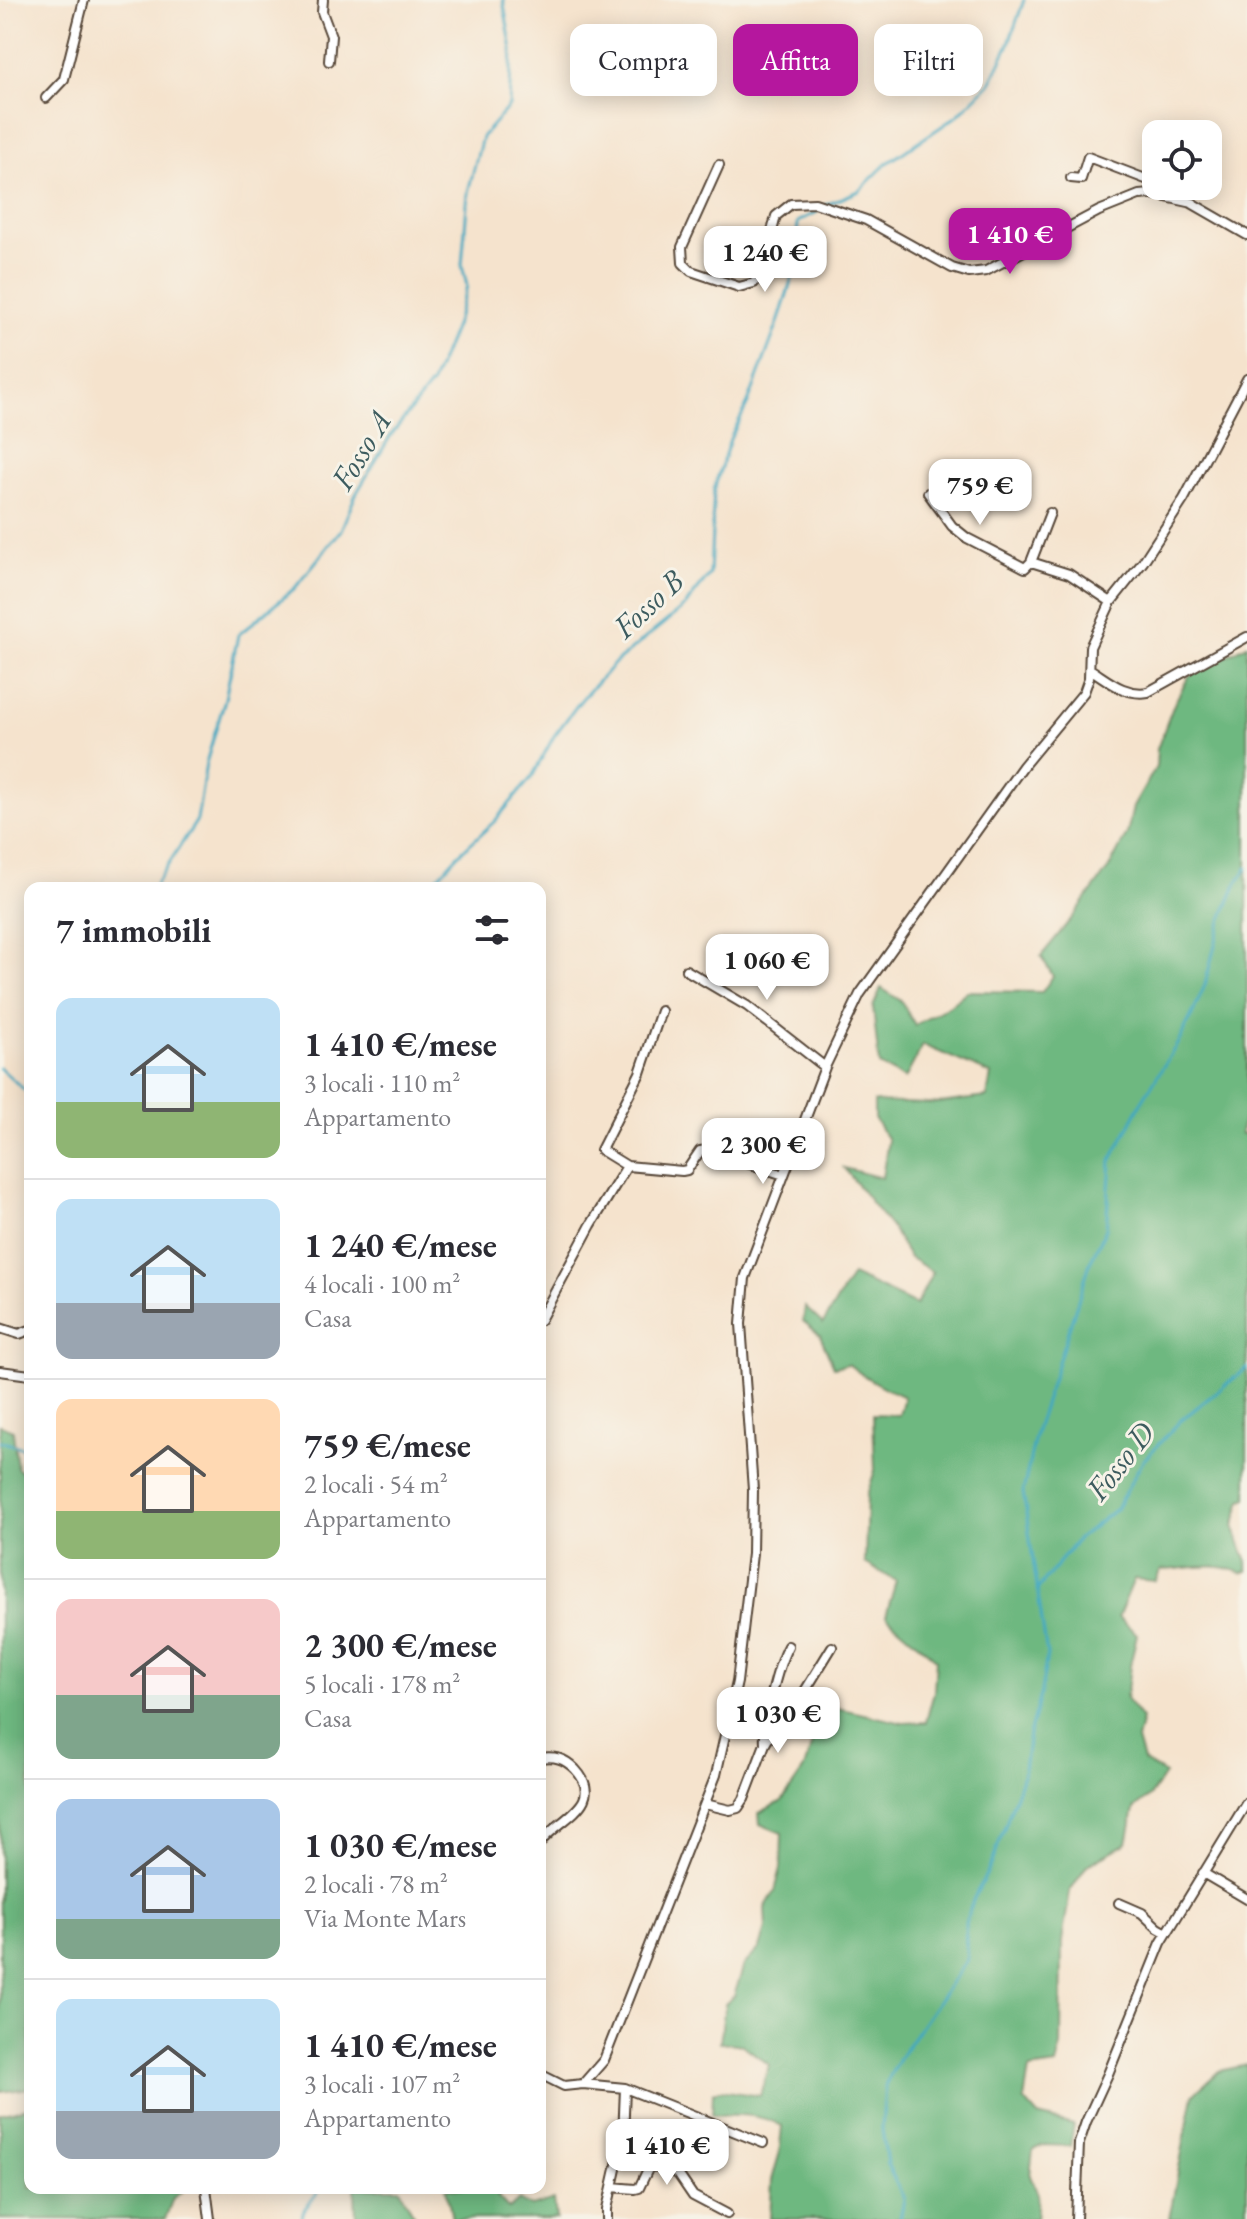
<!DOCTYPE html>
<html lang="it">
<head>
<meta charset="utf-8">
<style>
	:root { --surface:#fff; --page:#f2f2f3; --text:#2b2b33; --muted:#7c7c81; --line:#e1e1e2; --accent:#b5179e }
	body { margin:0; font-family:"EB Garamond",serif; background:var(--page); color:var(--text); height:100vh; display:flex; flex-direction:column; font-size:30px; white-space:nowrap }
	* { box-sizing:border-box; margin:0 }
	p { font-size:26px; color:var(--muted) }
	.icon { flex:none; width:44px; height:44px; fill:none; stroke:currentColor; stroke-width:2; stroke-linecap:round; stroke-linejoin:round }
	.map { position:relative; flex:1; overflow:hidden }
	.side { position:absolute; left:24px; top:882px; width:522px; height:1312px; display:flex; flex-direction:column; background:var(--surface); border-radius:16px; box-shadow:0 4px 20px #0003 }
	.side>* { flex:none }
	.banner { position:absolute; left:570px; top:24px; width:556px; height:72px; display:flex; gap:16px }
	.fabs { position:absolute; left:1142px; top:120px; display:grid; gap:16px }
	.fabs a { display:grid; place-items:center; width:80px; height:80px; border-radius:16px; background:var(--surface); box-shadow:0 4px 20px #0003; font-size:40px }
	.price { position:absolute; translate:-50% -68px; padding:0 18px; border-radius:16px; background:#fff; color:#222; font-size:26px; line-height:52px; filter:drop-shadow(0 2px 4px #0008) }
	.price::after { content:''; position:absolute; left:50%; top:48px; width:24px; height:18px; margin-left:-12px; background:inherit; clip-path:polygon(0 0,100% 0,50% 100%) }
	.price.current { background:var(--accent); color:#fff }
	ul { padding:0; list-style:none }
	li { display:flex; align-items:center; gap:24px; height:200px; padding:0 32px }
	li+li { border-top:2px solid var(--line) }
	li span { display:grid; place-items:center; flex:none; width:224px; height:160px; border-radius:16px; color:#555 }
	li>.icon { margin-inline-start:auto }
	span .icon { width:96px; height:96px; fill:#fffc; stroke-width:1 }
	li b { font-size:34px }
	h2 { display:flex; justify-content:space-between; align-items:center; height:96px; padding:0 32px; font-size:34px }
	.chip { padding:0 28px; border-radius:16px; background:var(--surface); box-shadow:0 4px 20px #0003; font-size:28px; line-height:72px }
	.chip.current { background:var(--accent); color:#fff }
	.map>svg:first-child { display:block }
	.forest { fill:#6eb880; stroke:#54714f; stroke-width:2 }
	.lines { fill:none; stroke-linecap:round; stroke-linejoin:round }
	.stream { stroke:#41a8c1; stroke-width:3 }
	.minor-casing { stroke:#574638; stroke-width:12 }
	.minor { stroke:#fff; stroke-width:8 }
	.labels { text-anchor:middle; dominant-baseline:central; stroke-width:6; stroke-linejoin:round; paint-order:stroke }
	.water-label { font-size:32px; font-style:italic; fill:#3d5c5f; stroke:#f7f3e8 }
</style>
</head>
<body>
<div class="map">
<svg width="1247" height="2219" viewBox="0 0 1247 2219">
	<rect width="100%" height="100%" fill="#f7f3e8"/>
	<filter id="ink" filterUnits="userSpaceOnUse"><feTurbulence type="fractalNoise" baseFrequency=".0125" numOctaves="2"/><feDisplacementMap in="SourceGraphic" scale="16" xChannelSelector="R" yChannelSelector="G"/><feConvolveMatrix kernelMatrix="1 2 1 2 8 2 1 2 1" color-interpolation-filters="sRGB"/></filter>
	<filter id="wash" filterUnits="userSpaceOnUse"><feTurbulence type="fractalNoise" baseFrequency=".006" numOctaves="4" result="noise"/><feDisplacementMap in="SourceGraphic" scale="32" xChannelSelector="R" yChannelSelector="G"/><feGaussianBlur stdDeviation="1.8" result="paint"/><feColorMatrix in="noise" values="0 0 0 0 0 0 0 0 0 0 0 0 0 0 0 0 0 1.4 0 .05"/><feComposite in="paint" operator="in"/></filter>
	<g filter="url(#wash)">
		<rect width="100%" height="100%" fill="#f5e3cd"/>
		<path class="forest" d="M1247,645v463l-7,25 7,3v362l-5,2 -8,26 13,37v8l-5,2c-27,-12 -53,-4 -81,-3l-6,11 -21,-2 -16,38 19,17 -7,32 -4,33 16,20 -5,21 6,21 22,13 -14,21 -17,14 -7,34 -40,22 -17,26 -8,50 -1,105 -5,19 -27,4 -5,31 14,16 36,9 -4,21 -27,-1 -10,5 -3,26 8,18 -2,25h-266l2,-39 7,-25 3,-29c-21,-12 -46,-12 -70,-11l1,-22 7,-3 40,6 9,-31 -26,-20 -23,-3 5,-38 9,-8 10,-31 16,-17 6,-20 -1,-20 10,-17 6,-23 1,-35 -22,-9 -1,-11 23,-12 22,-32 20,-64 79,18 23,-1 8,-30 2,-33 -50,-43 10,-35 -31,-18 2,-68 8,-25 -2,-56 26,1 5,-18c-21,-9 -39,-19 -56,-33l-14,3 -14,-32 -17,-14 2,-14 18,17 29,-49 64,30 17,-33 -24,-15 -16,-27 -49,-62 38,10 6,-38 -14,-22v-16l56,2 57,-7 4,-23 -68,-29 -18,34 -26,-14 -6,-58 8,-19 20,13 14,24 34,-19 18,-15 75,1 11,-16 -12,-20 31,-38 37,-50 18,-34 6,-27 23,-40 1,-18 17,-45 15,-28z
			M0,1425l13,5 4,38 13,9v611l-30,4z
			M1247,2065v154h-78l24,-124 26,-24z
			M30,2107v81h156l-13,10 -8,21h-165v-104z
			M355,2188h45l16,31h-60z
			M446,2188h58l-7,8 12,13 10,-9 12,7 23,-7 2,19h-104z"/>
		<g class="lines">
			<path class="stream" d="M826,205l33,-14 27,-27 71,-48 33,-33 18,-37 16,-46
				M153,888l44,-68 9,-57 19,-64 13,-64 57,-47 46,-58 15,-36 35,-59 41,-52 23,-57 12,-40 -5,-21 6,-73 14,-55 27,-31 3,-56 -9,-50
				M428,888l29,-32 38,-35 37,-44 22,-41 27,-36 34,-37 70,-57 25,-32 4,-85 16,-50 18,-36 31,-83 16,-52 3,-46 19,-10
				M0,1068l30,27
				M0,1441l30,9
				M1037,1590l41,-51 38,-30 26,-47 39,-42 66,-52
				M301,2219l3,-9 17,-22
				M900,2219l4,-20 -17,-35 -5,-35 3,-43 16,-31 66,-95 -2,-37 9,-25 18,-35 31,-88 6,-40 12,-43 6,-37 -24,-163 14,-65 54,-167 15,-31 5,-68 31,-60 37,-60 13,-26 13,-30 16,-64 16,-38 10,-15"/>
		</g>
	</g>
	<g filter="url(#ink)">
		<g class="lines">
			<defs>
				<path id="minor" d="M323,0l-1,12 9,24 -2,25
					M46,98l18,-19 20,-79
					M719,165l-37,82 1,16 8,8 48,16 15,-4 9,-17 13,-50 15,-12 24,-1 51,17 86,48 17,5 17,-2 113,-60 40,-16 13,-1 41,9
					M1071,178l10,1 7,-22 68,26
					M1162,186l85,49
					M928,493l24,33 15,12 58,30 6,-6 19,-49
					M1031,562l38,12 42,28
					M1090,669c19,12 35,27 58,23l99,-55
					M686,970l61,36 78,61
					M627,1166l-26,-16 39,-77 21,-62
					M540,1320l51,-95 36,-59 55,5 5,-1 13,-19 7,-1 77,25
					M0,1328l19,6 11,-4
					M0,1371l30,4
					M765,1743c-2,-20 13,-79 23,-97
					M540,1758c15,-2 24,0 35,11 33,35 -18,50 -35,74
					M705,1804l25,6 8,-2 6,-9 21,-55 11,-19 29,-34 27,-44
					M1203,1873l44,26
					M1119,1903l23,10 16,15 9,5
					M540,2074l24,12 19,-2 21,-24 112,-285 21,-93 15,-128 1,-64 -12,-166 4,-46 80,-211 35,-73 163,-228 61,-74 5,-14 1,-31 21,-45 32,-40 41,-63 63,-120
					M583,2084l42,4 138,55
					M612,2187l23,2 4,-1 10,-21 9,-1 20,8 15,22 34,18
					M206,2188l4,31
					M607,2219v-10l16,-71 2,-50
					M1076,2219l3,-76 7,-21 22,-48 53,-131 86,-141"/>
			</defs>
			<use href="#minor" class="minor-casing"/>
			<use href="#minor" class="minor"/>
		</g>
	</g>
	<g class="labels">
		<g class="water-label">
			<text transform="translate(361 450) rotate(-59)">Fosso A</text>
			<text transform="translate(648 604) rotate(-43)">Fosso B</text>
			<text transform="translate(1120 1461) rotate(-52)">Fosso D</text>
		</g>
	</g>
</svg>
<div class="fabs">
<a><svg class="icon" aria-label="locate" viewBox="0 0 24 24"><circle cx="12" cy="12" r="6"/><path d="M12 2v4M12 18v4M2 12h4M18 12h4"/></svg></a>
</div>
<b class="price current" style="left:1010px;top:276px">1 410 €</b>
<b class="price" style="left:765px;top:294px">1 240 €</b>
<b class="price" style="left:980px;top:527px">759 €</b>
<b class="price" style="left:767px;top:1002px">1 060 €</b>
<b class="price" style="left:763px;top:1186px">2 300 €</b>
<b class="price" style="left:778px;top:1755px">1 030 €</b>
<b class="price" style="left:667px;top:2187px">1 410 €</b>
<div class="banner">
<a class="chip">Compra</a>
<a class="chip current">Affitta</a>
<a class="chip">Filtri</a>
</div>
<section class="side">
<h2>7 immobili<svg class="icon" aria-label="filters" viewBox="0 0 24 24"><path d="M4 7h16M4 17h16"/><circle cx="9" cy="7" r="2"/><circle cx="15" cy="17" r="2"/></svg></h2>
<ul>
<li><span style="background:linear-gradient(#bfe0f5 65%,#8fb573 0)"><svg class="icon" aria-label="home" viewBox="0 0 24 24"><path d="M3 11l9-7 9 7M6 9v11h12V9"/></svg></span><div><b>1 410 €/mese</b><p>3 locali · 110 m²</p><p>Appartamento</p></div></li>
<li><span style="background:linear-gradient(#bfe0f5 65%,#9aa5b1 0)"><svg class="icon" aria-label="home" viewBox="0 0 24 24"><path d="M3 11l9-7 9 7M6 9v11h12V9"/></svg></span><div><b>1 240 €/mese</b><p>4 locali · 100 m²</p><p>Casa</p></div></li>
<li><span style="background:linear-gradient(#ffd9b3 70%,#8fb573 0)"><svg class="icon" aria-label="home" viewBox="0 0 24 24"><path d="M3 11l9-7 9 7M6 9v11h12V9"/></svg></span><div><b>759 €/mese</b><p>2 locali · 54 m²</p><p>Appartamento</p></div></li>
<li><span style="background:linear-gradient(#f6c9c9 60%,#7fa58c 0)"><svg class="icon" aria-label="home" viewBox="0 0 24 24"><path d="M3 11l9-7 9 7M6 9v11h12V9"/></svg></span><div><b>2 300 €/mese</b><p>5 locali · 178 m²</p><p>Casa</p></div></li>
<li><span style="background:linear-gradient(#a9c7e8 75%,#7fa58c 0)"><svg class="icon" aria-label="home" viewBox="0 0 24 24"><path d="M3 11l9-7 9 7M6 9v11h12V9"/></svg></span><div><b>1 030 €/mese</b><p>2 locali · 78 m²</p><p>Via Monte Mars</p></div></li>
<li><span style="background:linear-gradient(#bfe0f5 70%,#9aa5b1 0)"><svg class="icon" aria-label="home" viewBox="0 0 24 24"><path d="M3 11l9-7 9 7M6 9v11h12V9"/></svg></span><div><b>1 410 €/mese</b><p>3 locali · 107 m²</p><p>Appartamento</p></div></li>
</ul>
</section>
</div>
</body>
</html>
